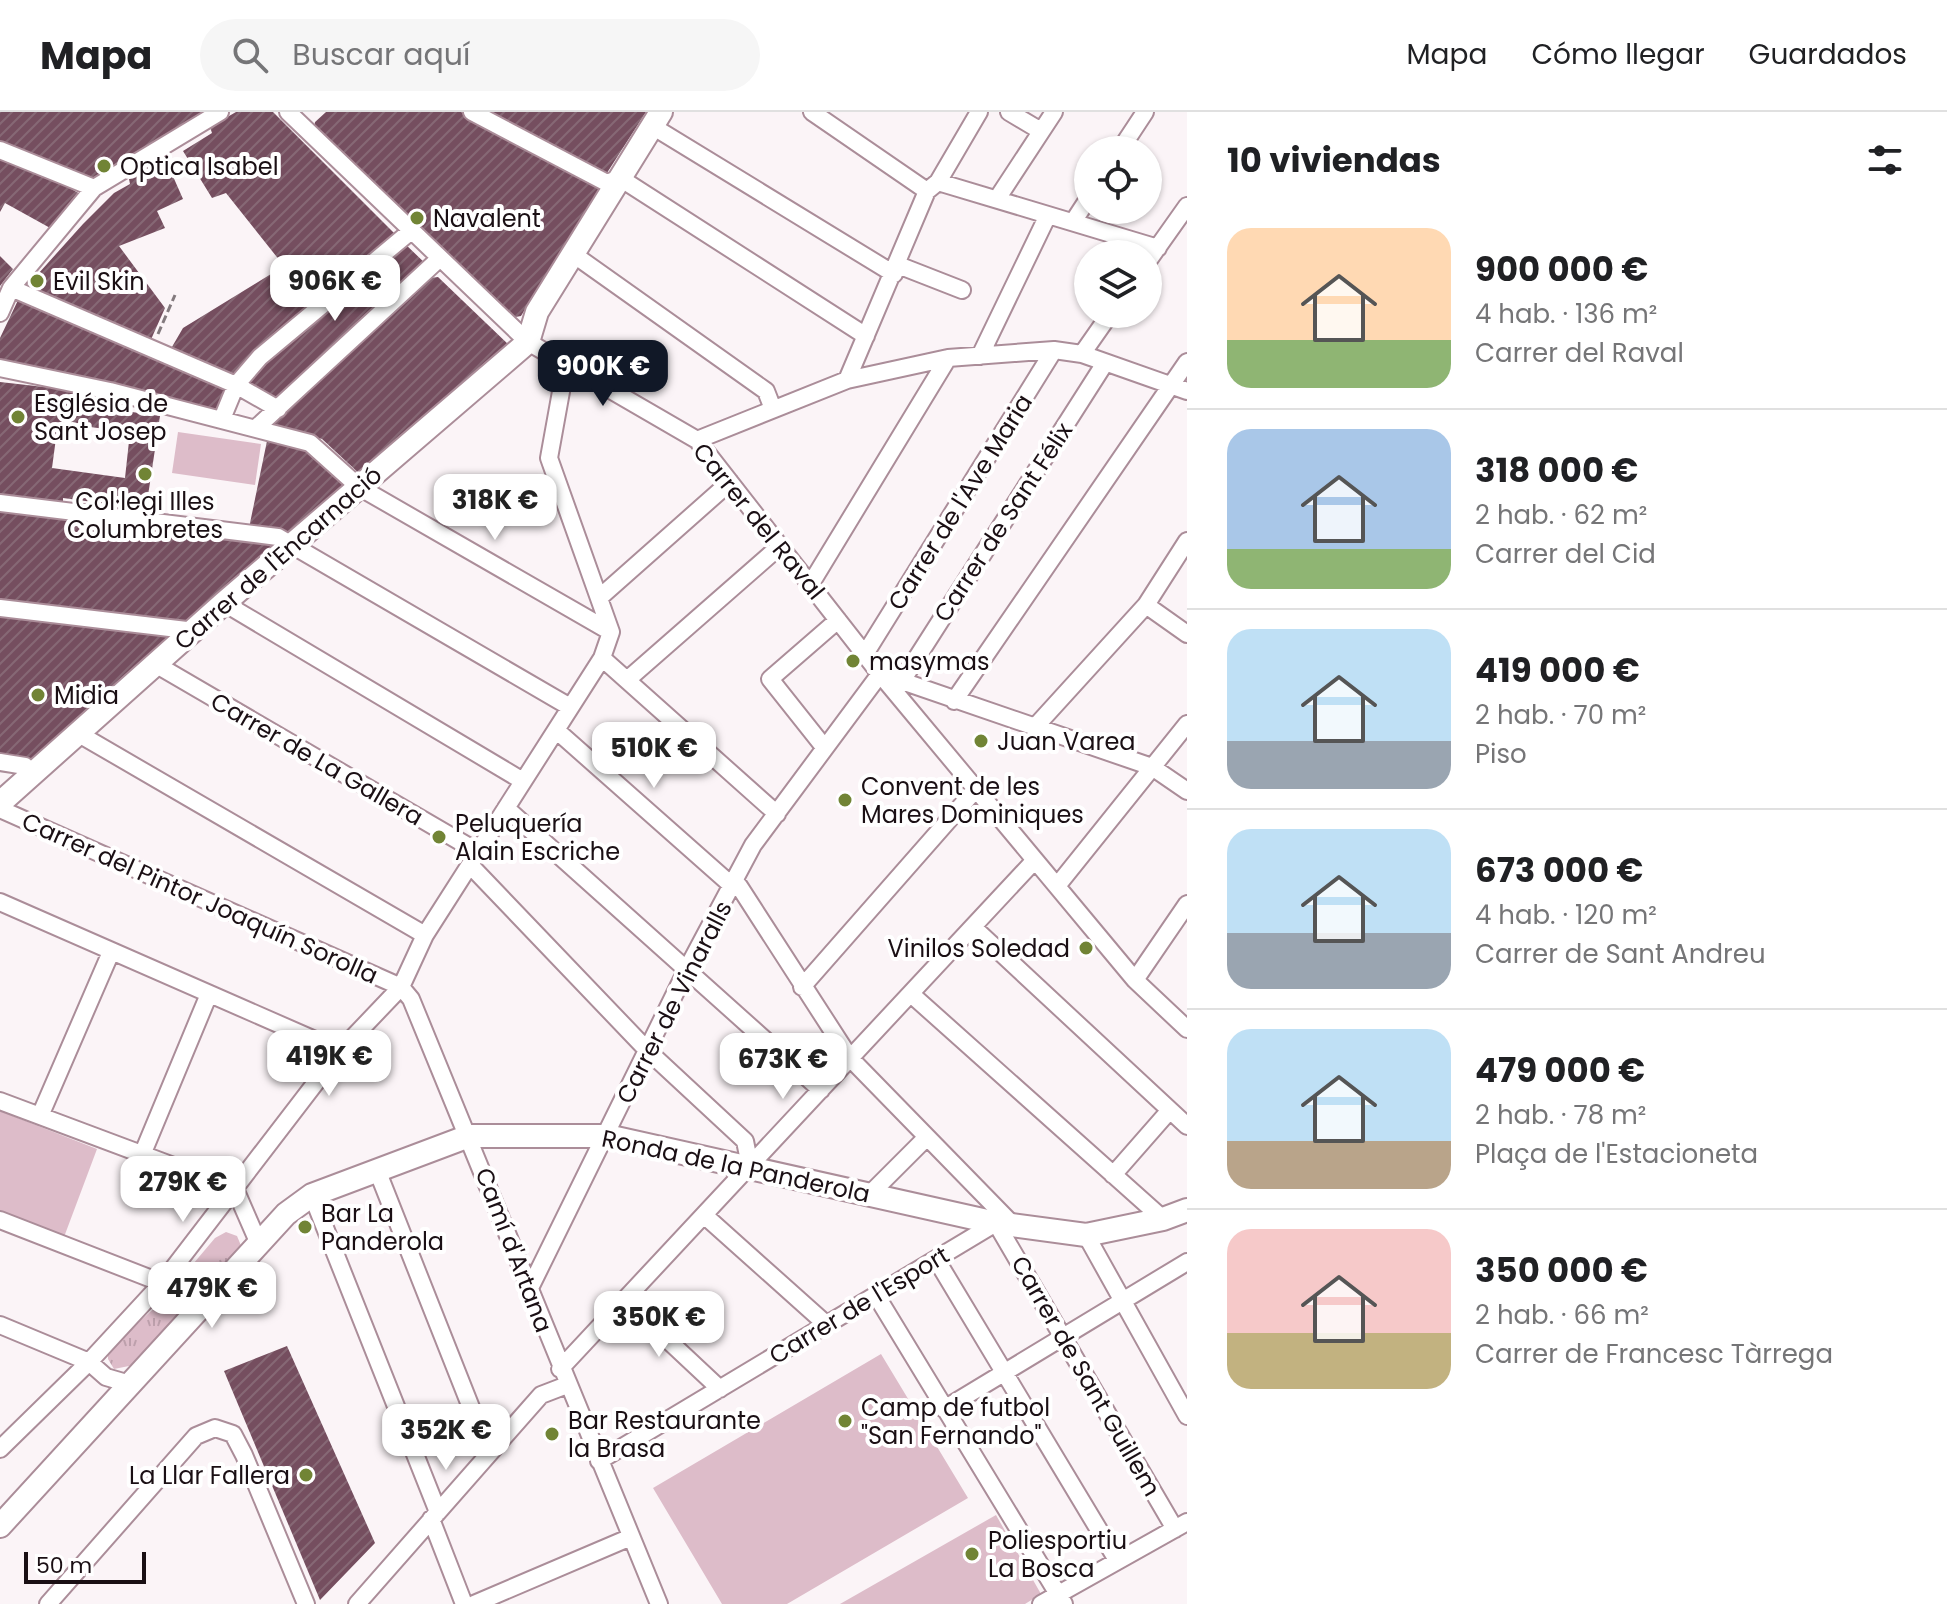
<!DOCTYPE html>
<html lang="es">
<head>
<meta charset="utf-8">
<style>
	:root { --surface:#fff; --page:#f6f6f6; --text:#202124; --muted:#757577; --line:#e0e0e0; --accent:#111827 }
	body { margin:0; font-family:Poppins,sans-serif; background:var(--page); color:var(--text); height:100vh; display:flex; flex-direction:column; font-size:30px; white-space:nowrap }
	* { box-sizing:border-box; margin:0 }
	p { font-size:26px; color:var(--muted) }
	.icon { flex:none; width:44px; height:44px; fill:none; stroke:currentColor; stroke-width:2; stroke-linecap:round; stroke-linejoin:round }
	.map { position:relative; flex:1; overflow:hidden }
	.sheet { display:flex; flex-direction:column; background:var(--surface); width:760px }
	.sheet>* { flex:none }
	.controls { position:absolute; left:1074px; top:24px; display:grid; gap:16px }
	.controls a { display:grid; place-items:center; width:88px; height:88px; border-radius:50%; background:var(--surface); box-shadow:0 2px 6px #0004; font-size:40px }
	.scale { position:absolute; left:24px; bottom:20px; width:122px; box-sizing:border-box; padding-left:8px; border:4px solid #1a0f14; border-top:0; font-size:22px; line-height:28px; white-space:nowrap; color:#1a0f14; -webkit-text-stroke:6px #fff; paint-order:stroke }
	.price { position:absolute; translate:-50% -68px; padding:0 18px; border-radius:16px; background:#fff; color:#222; font-size:26px; line-height:52px; filter:drop-shadow(0 2px 4px #0008) }
	.price::after { content:''; position:absolute; left:50%; top:48px; width:24px; height:18px; margin-left:-12px; background:inherit; clip-path:polygon(0 0,100% 0,50% 100%) }
	.price.on { background:var(--accent); color:#fff }
	ul { padding:0; list-style:none }
	li { display:flex; align-items:center; gap:24px; height:200px; padding:0 40px }
	li+li { border-top:2px solid var(--line) }
	li span { display:grid; place-items:center; flex:none; width:224px; height:160px; border-radius:24px; color:#555 }
	li>.icon { margin-inline-start:auto }
	span .icon { width:96px; height:96px; fill:#fffc; stroke-width:1 }
	li b { font-size:34px }
	h2 { display:flex; justify-content:space-between; align-items:center; height:96px; padding:0 40px; font-size:34px }
	header { display:flex; align-items:center; gap:48px; box-sizing:border-box; height:112px; padding:0 40px; background:var(--surface); border-bottom:2px solid var(--line) }
	header strong { font-size:38px }
	nav { display:flex; gap:44px; margin-inline-start:auto; font-size:28px }
	.search { width:560px; height:72px; background:var(--page); display:flex; align-items:center; gap:20px; box-sizing:border-box; padding:0 28px; border-radius:44px; color:var(--muted); font-size:30px }
	main { display:flex; flex:1; min-height:0 }
	.map>svg:first-child { display:block }
	.grass { fill:url(#grass-tufts) }
	.pitch { fill:#ddbcc9 }
	.building { fill:url(#building-hatch); fill-rule:evenodd }
	.lines { fill:none; stroke-linecap:round; stroke-linejoin:round }
	.street-casing { stroke:#ab8d99; stroke-width:20 }
	.secondary-casing { stroke:#ab8d99; stroke-width:26 }
	.path { stroke:#837a7e; stroke-width:3; stroke-dasharray:8 4; stroke-linecap:butt }
	.street { stroke:#fff; stroke-width:16 }
	.secondary { stroke:#fff; stroke-width:22 }
	.poi-dot { fill:#718435; stroke:#fff; stroke-width:3 }
	.labels { text-anchor:middle; dominant-baseline:central; stroke-width:8; stroke-linejoin:round; paint-order:stroke }
	.poi-label { font-size:24px; fill:#1a0f14; stroke:#fff; text-anchor:start }
	.street-label { font-size:24px; fill:#1a0f14; stroke:#fff }
</style>
</head>
<body>
<header>
<strong>Mapa</strong>
<div class="search"><svg class="icon" aria-label="search" viewBox="0 0 24 24"><circle cx="10" cy="10" r="6"/><path d="M15 15l6 6"/></svg>Buscar aquí</div>
<nav><a>Mapa</a><a>Cómo llegar</a><a>Guardados</a></nav>
</header>
<main>
<div class="map">
<svg width="1187" height="1492" viewBox="0 0 1187 1492">
	<defs>
		<pattern id="grass-tufts" width="24" height="20" patternUnits="userSpaceOnUse" patternTransform="scale(2)"><rect width="24" height="20" fill="#ddbcc9"/><path d="M3 7l-1-3M5 7V3M7 7l1-3M15 17l-1-3M17 17v-4M19 17l1-3" fill="none" stroke="#bda0ac"/></pattern>
		<pattern id="building-hatch" width="6" height="6" patternUnits="userSpaceOnUse" patternTransform="scale(2)"><rect width="6" height="6" fill="#754e5f"/><path d="M-1 1l2-2M0 6l6-6M5 7l2-2" fill="none" stroke="#866875"/></pattern>
	</defs>
	<rect width="100%" height="100%" fill="#fbf4f7"/>
	<path class="grass" d="M226,1120l11,4 5,12 -108,117 -20,4 -6,-10v-9l53,-48 54,-64z"/>
	<path class="pitch" d="M178,320l83,12 -6,41 -83,-12z
		M0,999l97,38 -33,88 -64,-25z
		M881,1242l87,144 -181,106h-65l-69,-116z
		M996,1403l45,79 -16,10h-185z"/>
	<path class="building" d="M0,0h215l-123,71 -92,-37z
		M236,0h37l124,124 -163,145 -65,-29 14,-24 101,-62 -58,-73 -14,5 -29,-47 29,-18 -2,-6z
		M326,0h135l134,70 4,8 -78,126 -11,2 -196,-190 1,-6z
		M485,0h161l-41,64z
		M164,44l19,43 -26,12 8,17 -46,18 46,62 -16,36 -118,-52 -2,-8 54,-60 31,-31 16,-9 -1,-5z
		M0,48l56,20 24,14 -28,35 -47,-26 -5,9z
		M403,130l25,24 -154,135 -32,-15 17,-22z
		M0,144l13,13 -13,17z
		M438,165l72,69 -147,131 -41,-38 -48,-12 -1,-7 157,-142z
		M20,184l208,93 -7,24 -221,-52v-23z
		M0,270l62,7 15,3 -1,12 84,12 -14,93 -83,-11v5l-63,-6zM58,311l72,9 -5,46 -73,-10z
		M267,329l40,10 38,33v10l-49,41 -47,-7z
		M0,397l209,27 64,10 -84,78 -189,-23z
		M0,504l172,19 -140,128 -32,-5z
		M287,1234l88,197 -55,57 -96,-229z"/>
	<g class="lines">
		<defs>
			<path id="street" d="M288,0l240,230 169,98 183,234 255,306 52,49
				M472,0l135,71 13,-5 246,158
				M812,0l115,79
				M1009,0l32,19
				M652,14l242,148
				M0,38l94,38
				M1120,38l25,-38
				M938,70l220,66
				M997,87l57,-87
				M1073,110l15,-23
				M573,142l193,137 7,18
				M1148,149l39,-55
				M898,153l64,25
				M11,176l225,97 42,24
				M0,201l11,-25 83,-100 126,-76
				M1082,242l28,-40
				M980,244l68,-141
				M0,256l110,23 200,52 49,44 252,145
				M847,268l80,-189 11,-9 41,-70
				M222,307l14,-34 24,-28 151,-126
				M256,316l184,-170
				M697,328l150,-60 101,-22 106,-8 28,4 105,37
				M0,391l278,34 292,170
				M810,473l138,-227
				M599,486l131,-116
				M224,491l299,178
				M1146,493l41,29
				M0,496l195,23
				M865,542l189,-304
				M602,546l175,156
				M157,553l321,187
				M893,566l259,89 35,24
				M627,568l153,-134
				M902,569l203,-318
				M954,589l233,-339
				M1035,615l111,-122 41,-64
				M556,618l173,153 10,3 111,172 164,168
				M79,622l346,201
				M824,635l-54,-68 68,-59
				M0,650l25,4 4,8
				M506,696l315,282
				M0,697l401,178 10,12 248,605
				M470,753l178,186 97,90 5,25
				M1057,774l130,-162
				M0,790l340,149
				M973,815l214,199
				M1135,868l52,-76
				M802,875l174,-198
				M911,882l252,225
				M0,989l235,88
				M40,1004l71,-164
				M142,1043l67,-161
				M377,1058l112,283
				M1113,1063l57,-65
				M235,1077l24,55
				M870,1082l57,-57
				M312,1083l126,317
				M704,1103l123,110
				M0,1108l162,63
				M1086,1123l101,181
				M936,1147l181,301
				M529,1178l158,-321 66,-124 127,-171
				M876,1183l188,309
				M625,1188l95,89
				M0,1213l89,37 17,15 24,7
				M560,1257l475,-509
				M944,1297l243,-147
				M0,1337l89,-87 73,-79 178,-232 61,-64 24,-52 177,-277 9,-26 -62,-174 17,-94
				M599,1349l397,-238 179,306
				M431,1407l33,85
				M48,1492l148,-168 19,-8 18,6 11,21 62,149
				M357,1492l184,-209 26,-10
				M474,1492l157,-67
				M1041,1492l146,-82"/>
			<path id="secondary" d="M0,691l224,-200 304,-261 9,-30 124,-200
				M0,1414l286,-312 26,-19 157,-59h138l389,87 90,12 77,-16 24,-9"/>
		</defs>
		<use href="#street" class="street-casing"/>
		<use href="#secondary" class="secondary-casing"/>
		<path class="path" d="M158,222l17,-39"/>
		<use href="#street" class="street"/>
		<use href="#secondary" class="secondary"/>
	</g>
	<g class="poi-dot">
		<circle cx="104" cy="54" r="8"/>
		<circle cx="417" cy="106" r="8"/>
		<circle cx="37" cy="169" r="8"/>
		<circle cx="18" cy="305" r="8"/>
		<circle cx="145" cy="362" r="8"/>
		<circle cx="853" cy="549" r="8"/>
		<circle cx="38" cy="583" r="8"/>
		<circle cx="981" cy="629" r="8"/>
		<circle cx="845" cy="688" r="8"/>
		<circle cx="439" cy="725" r="8"/>
		<circle cx="1086" cy="836" r="8"/>
		<circle cx="305" cy="1115" r="8"/>
		<circle cx="845" cy="1309" r="8"/>
		<circle cx="552" cy="1322" r="8"/>
		<circle cx="306" cy="1363" r="8"/>
		<circle cx="972" cy="1442" r="8"/>
	</g>
	<g class="labels">
		<g class="poi-label">
			<text x="120" y="54">Optica Isabel</text>
			<text x="433" y="106">Navalent</text>
			<text x="53" y="169">Evil Skin</text>
			<text x="34" y="291">Església de<tspan x="34" dy="28">Sant Josep</tspan></text>
			<text x="145" y="389" text-anchor="middle">Col·legi Illes<tspan x="145" dy="28">Columbretes</tspan></text>
			<text x="869" y="549">masymas</text>
			<text x="54" y="583">Midia</text>
			<text x="997" y="629">Juan Varea</text>
			<text x="861" y="674">Convent de les<tspan x="861" dy="28">Mares Dominiques</tspan></text>
			<text x="455" y="711">Peluquería<tspan x="455" dy="28">Alain Escriche</tspan></text>
			<text x="1070" y="836" text-anchor="end">Vinilos Soledad</text>
			<text x="321" y="1101">Bar La<tspan x="321" dy="28">Panderola</tspan></text>
			<text x="861" y="1295">Camp de futbol<tspan x="861" dy="28">"San Fernando"</tspan></text>
			<text x="568" y="1308">Bar Restaurante<tspan x="568" dy="28">la Brasa</tspan></text>
			<text x="290" y="1363" text-anchor="end">La Llar Fallera</text>
			<text x="988" y="1428">Poliesportiu<tspan x="988" dy="28">La Bosca</tspan></text>
		</g>
		<g class="street-label">
			<text transform="translate(960 390) rotate(-58)">Carrer de l'Ave Maria</text>
			<text transform="translate(759 409) rotate(51)">Carrer del Raval</text>
			<text transform="translate(1003 410) rotate(-57)">Carrer de Sant Félix</text>
			<text transform="translate(278 446) rotate(-41)">Carrer de l'Encarnació</text>
			<text transform="translate(317 647) rotate(30)">Carrer de La Gallera</text>
			<text transform="translate(200 786) rotate(24)">Carrer del Pintor Joaquín Sorolla</text>
			<text transform="translate(674 890) rotate(-63)">Carrer de Vinaralls</text>
			<text transform="translate(736 1054) rotate(12)">Ronda de la Panderola</text>
			<text transform="translate(514 1138) rotate(69)">Camí d'Artana</text>
			<text transform="translate(859 1193) rotate(-31)">Carrer de l'Esport</text>
			<text transform="translate(1086 1264) rotate(60)">Carrer de Sant Guillem</text>
		</g>
	</g>
</svg>
<div class="controls">
<a><svg class="icon" aria-label="locate" viewBox="0 0 24 24"><circle cx="12" cy="12" r="6"/><path d="M12 2v4M12 18v4M2 12h4M18 12h4"/></svg></a>
<a><svg class="icon" aria-label="layers" viewBox="0 0 24 24"><path d="M12 4l9 5-9 5-9-5zM3 14l9 5 9-5"/></svg></a>
</div>
<div class="scale">50 m</div>
<b class="price" style="left:335px;top:211px">906K €</b>
<b class="price on" style="left:603px;top:296px">900K €</b>
<b class="price" style="left:495px;top:430px">318K €</b>
<b class="price" style="left:654px;top:678px">510K €</b>
<b class="price" style="left:329px;top:986px">419K €</b>
<b class="price" style="left:783px;top:989px">673K €</b>
<b class="price" style="left:183px;top:1112px">279K €</b>
<b class="price" style="left:212px;top:1218px">479K €</b>
<b class="price" style="left:659px;top:1247px">350K €</b>
<b class="price" style="left:446px;top:1360px">352K €</b>
</div>
<section class="sheet">
<h2>10 viviendas<svg class="icon" aria-label="filters" viewBox="0 0 24 24"><path d="M4 7h16M4 17h16"/><circle cx="9" cy="7" r="2"/><circle cx="15" cy="17" r="2"/></svg></h2>
<ul>
<li><span style="background:linear-gradient(#ffd9b3 70%,#8fb573 0)"><svg class="icon" aria-label="home" viewBox="0 0 24 24"><path d="M3 11l9-7 9 7M6 9v11h12V9"/></svg></span><div><b>900 000 €</b><p>4 hab. · 136 m²</p><p>Carrer del Raval</p></div></li>
<li><span style="background:linear-gradient(#a9c7e8 75%,#8fb573 0)"><svg class="icon" aria-label="home" viewBox="0 0 24 24"><path d="M3 11l9-7 9 7M6 9v11h12V9"/></svg></span><div><b>318 000 €</b><p>2 hab. · 62 m²</p><p>Carrer del Cid</p></div></li>
<li><span style="background:linear-gradient(#bfe0f5 70%,#9aa5b1 0)"><svg class="icon" aria-label="home" viewBox="0 0 24 24"><path d="M3 11l9-7 9 7M6 9v11h12V9"/></svg></span><div><b>419 000 €</b><p>2 hab. · 70 m²</p><p>Piso</p></div></li>
<li><span style="background:linear-gradient(#bfe0f5 65%,#9aa5b1 0)"><svg class="icon" aria-label="home" viewBox="0 0 24 24"><path d="M3 11l9-7 9 7M6 9v11h12V9"/></svg></span><div><b>673 000 €</b><p>4 hab. · 120 m²</p><p>Carrer de Sant Andreu</p></div></li>
<li><span style="background:linear-gradient(#bfe0f5 70%,#b9a48a 0)"><svg class="icon" aria-label="home" viewBox="0 0 24 24"><path d="M3 11l9-7 9 7M6 9v11h12V9"/></svg></span><div><b>479 000 €</b><p>2 hab. · 78 m²</p><p>Plaça de l'Estacioneta</p></div></li>
<li><span style="background:linear-gradient(#f6c9c9 65%,#c2b280 0)"><svg class="icon" aria-label="home" viewBox="0 0 24 24"><path d="M3 11l9-7 9 7M6 9v11h12V9"/></svg></span><div><b>350 000 €</b><p>2 hab. · 66 m²</p><p>Carrer de Francesc Tàrrega</p></div></li>
</ul>
</section>
</main>
</body>
</html>
